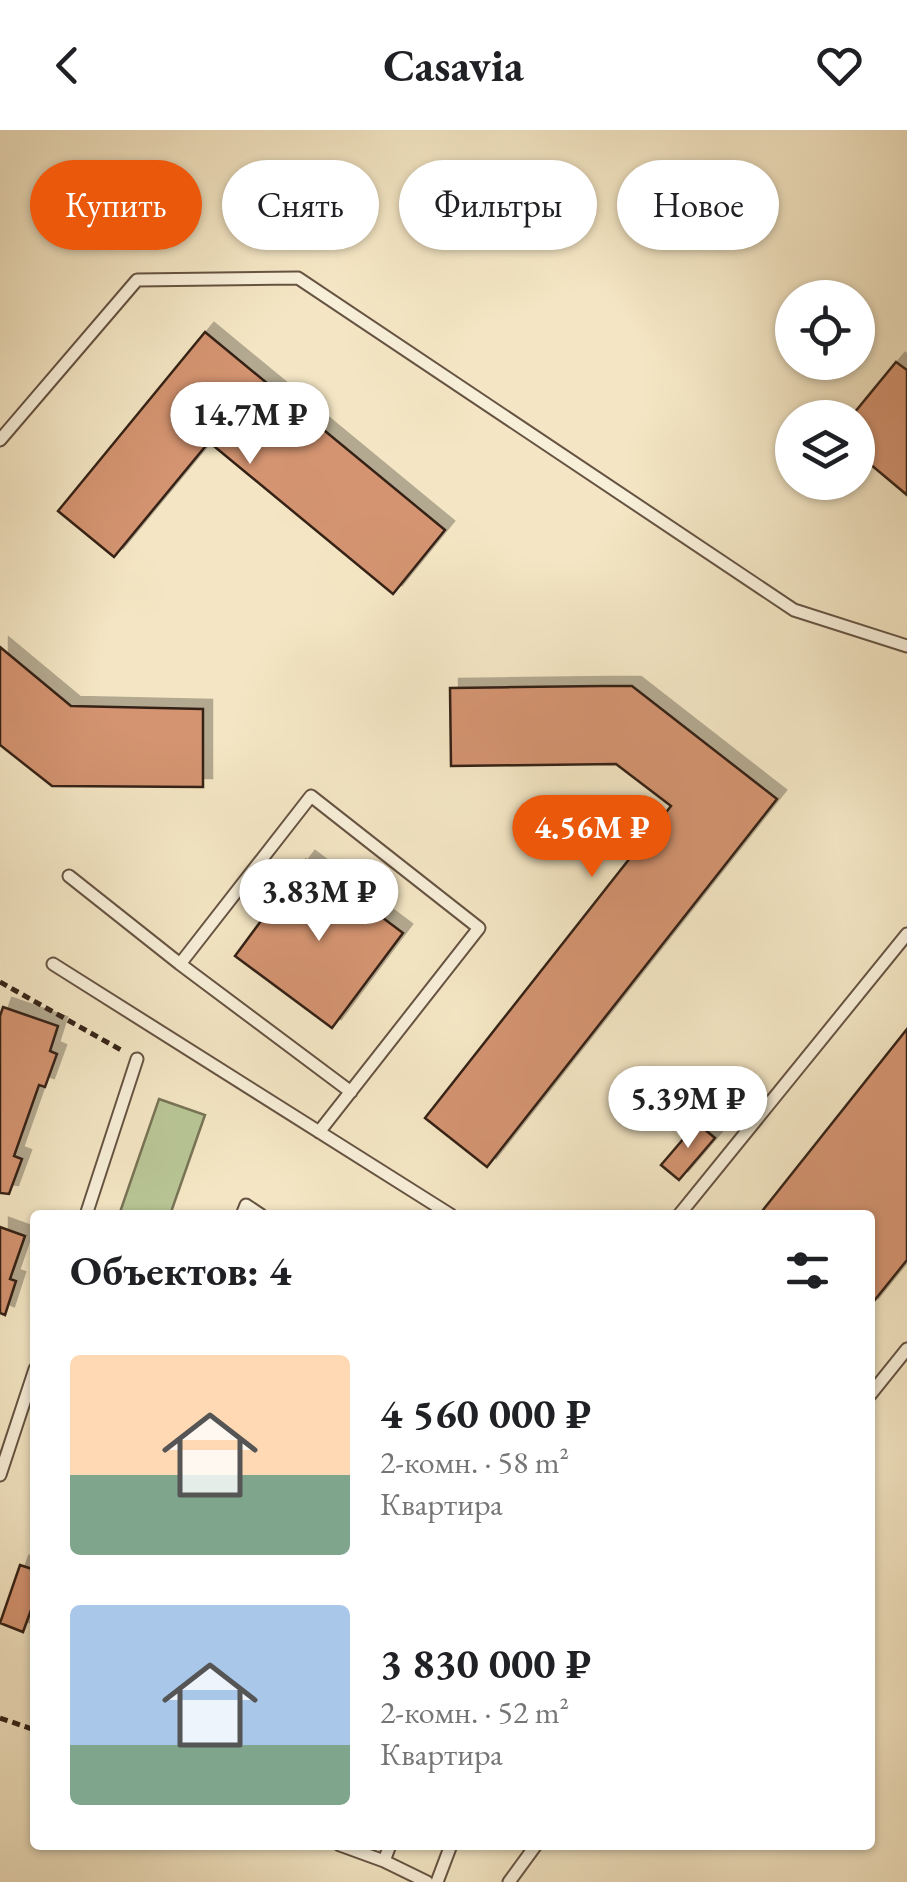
<!DOCTYPE html>
<html lang="ru">
<head>
<meta charset="utf-8">
<style>
	:root { --surface:#fff; --page:#f6f6f6; --text:#202124; --muted:#757577; --accent:#ea580c }
	body { margin:0; font-family:"EB Garamond",serif; background:var(--page); color:var(--text); height:100vh; display:flex; flex-direction:column; font-size:38px; white-space:nowrap }
	* { box-sizing:border-box; margin:0 }
	p { font-size:32px; color:var(--muted) }
	.icon { flex:none; width:55px; height:55px; fill:none; stroke:currentColor; stroke-width:2; stroke-linecap:round; stroke-linejoin:round }
	.map { position:relative; flex:1; overflow:hidden }
	.drawer { position:absolute; left:30px; top:1080px; width:845px; height:640px; display:flex; flex-direction:column; background:var(--surface); border-radius:10px; box-shadow:0 2px 8px #0004 }
	.drawer>* { flex:none }
	.hud { position:absolute; left:30px; top:30px; width:848px; height:90px; display:flex; gap:20px }
	.fabs { position:absolute; left:775px; top:150px; display:grid; gap:20px }
	.fabs a { display:grid; place-items:center; width:100px; height:100px; border-radius:50%; background:var(--surface); box-shadow:0 2px 8px #0004; font-size:50px }
	.price { position:absolute; translate:-50% -85px; padding:0 22px; border-radius:35px; background:#fff; color:#222; font-size:32px; line-height:65px; filter:drop-shadow(0 2px 5px #0008) }
	.price::after { content:''; position:absolute; left:50%; top:60px; width:30px; height:22px; margin-left:-15px; background:inherit; clip-path:polygon(0 0,100% 0,50% 100%) }
	.price.selected { background:var(--accent); color:#fff }
	ul { padding:0; list-style:none }
	li { display:flex; align-items:center; gap:30px; height:250px; padding:0 40px }
	li span { display:grid; place-items:center; flex:none; width:280px; height:200px; border-radius:10px; color:#555 }
	li>.icon { margin-inline-start:auto }
	span .icon { width:120px; height:120px; fill:#fffc; stroke-width:1 }
	li b { font-size:42px }
	h2 { display:flex; justify-content:space-between; align-items:center; height:120px; padding:0 40px; font-size:42px }
	.chip { padding:0 35px; border-radius:45px; background:var(--surface); box-shadow:0 2px 8px #0004; font-size:35px; line-height:90px }
	.chip.selected { background:var(--accent); color:#fff }
	header { display:flex; justify-content:space-between; align-items:center; height:130px; padding:0 40px; background:var(--surface); font-size:45px; font-weight:700 }
	.map>svg:first-child { display:block }
	.green { fill:#b9c696; stroke:#787456; stroke-width:2.5 }
	.building { fill:#d49471; stroke:#362217; stroke-width:2.5; filter:url(#shadow) }
	.lines { fill:none; stroke-linecap:round; stroke-linejoin:round }
	.lane-casing { stroke:#665342; stroke-width:15 }
	.path { stroke:#362217; stroke-width:5; stroke-dasharray:8 5; stroke-linecap:butt }
	.lane { stroke:#f8efd9; stroke-width:11 }
</style>
</head>
<body>
<header><svg class="icon" aria-label="back" viewBox="0 0 24 24"><path d="M15 5l-7 7 7 7"/></svg>Casavia<svg class="icon" aria-label="heart" viewBox="0 0 24 24"><path d="M12 20l-8-8c-3-5 5-10 8-4 3-6 11-1 8 4z"/></svg></header>
<div class="map">
<svg width="907" height="1752" viewBox="0 0 907 1752">
	<defs>
		<filter id="shadow"><feDropShadow dx="9" dy="-9" stdDeviation="0" flood-color="#0004"/></filter>
	</defs>
	<rect width="100%" height="100%" fill="#f4e6c4"/>
	<filter id="stains"><feTurbulence type="fractalNoise" baseFrequency=".002" numOctaves="4"/><feColorMatrix values="0 0 0 0 .2 0 0 0 0 .09 0 0 0 0 .02 0 0 0 .5 -.17"/></filter>
	<radialGradient id="worn" r=".72"><stop offset=".6" stop-color="#630" stop-opacity="0"/><stop offset="1" stop-color="#630" stop-opacity=".3"/></radialGradient>
	<path class="green" d="M159,969l46,16 -35,100h-51z"/>
	<path class="building" d="M205,202l240,198 -52,64 -184,-152 -95,115 -56,-46z
		M896,232l11,8v125l-49,-41v-36h-8z
		M0,517l71,59 132,3v78l-151,-1 -52,-41z
		M602,556h30l145,113 -290,368 -62,-49 246,-312 -55,-42 -165,2 -1,-78z
		M306,730l97,73 -71,95 -97,-72z
		M3,877l55,19 -8,25 7,3 -12,33 -6,-2 -25,71 8,3 -13,35 -9,-1v-177z
		M907,899v231l-37,46v-91h-111z
		M697,993l18,15 -36,42 -18,-15z
		M0,1097l25,9 -15,43 6,2 -11,34 -5,-2z
		M20,1435l15,5v29l-12,33 -23,-9z"/>
	<g class="lines">
		<defs>
			<path id="lane" d="M0,310l137,-160 161,-2 496,332 113,36
				M69,746l111,88 131,-168 168,132 -160,204
				M53,834l398,251
				M180,834l171,128
				M86,1085l51,-156
				M242,1085l4,-10 15,10
				M679,1085l228,-281
				M870,1265l37,-46
				M0,1345l35,-106
				M340,1715l44,16 43,21
				M384,1731l6,-16
				M437,1752l14,-37
				M509,1752l27,-37"/>
		</defs>
		<use href="#lane" class="lane-casing"/>
		<path class="path" d="M0,852l121,68
			M0,1588l35,12"/>
		<use href="#lane" class="lane"/>
	</g>
	<rect width="100%" height="100%" filter="url(#stains)"/>
	<rect width="100%" height="100%" fill="url(#worn)"/>
</svg>
<div class="fabs">
<a><svg class="icon" aria-label="locate" viewBox="0 0 24 24"><circle cx="12" cy="12" r="6"/><path d="M12 2v4M12 18v4M2 12h4M18 12h4"/></svg></a>
<a><svg class="icon" aria-label="layers" viewBox="0 0 24 24"><path d="M12 4l9 5-9 5-9-5zM3 14l9 5 9-5"/></svg></a>
</div>
<b class="price" style="left:250px;top:337px">14.7M ₽</b>
<b class="price selected" style="left:592px;top:750px">4.56M ₽</b>
<b class="price" style="left:319px;top:814px">3.83M ₽</b>
<b class="price" style="left:688px;top:1021px">5.39M ₽</b>
<div class="hud">
<a class="chip selected">Купить</a>
<a class="chip">Снять</a>
<a class="chip">Фильтры</a>
<a class="chip">Новое</a>
</div>
<section class="drawer">
<h2>Объектов: 4<svg class="icon" aria-label="filters" viewBox="0 0 24 24"><path d="M4 7h16M4 17h16"/><circle cx="9" cy="7" r="2"/><circle cx="15" cy="17" r="2"/></svg></h2>
<ul>
<li><span style="background:linear-gradient(#ffd9b3 60%,#7fa58c 0)"><svg class="icon" aria-label="home" viewBox="0 0 24 24"><path d="M3 11l9-7 9 7M6 9v11h12V9"/></svg></span><div><b>4 560 000 ₽</b><p>2-комн. · 58 m²</p><p>Квартира</p></div></li>
<li><span style="background:linear-gradient(#a9c7e8 70%,#7fa58c 0)"><svg class="icon" aria-label="home" viewBox="0 0 24 24"><path d="M3 11l9-7 9 7M6 9v11h12V9"/></svg></span><div><b>3 830 000 ₽</b><p>2-комн. · 52 m²</p><p>Квартира</p></div></li>
</ul>
</section>
</div>
</body>
</html>
